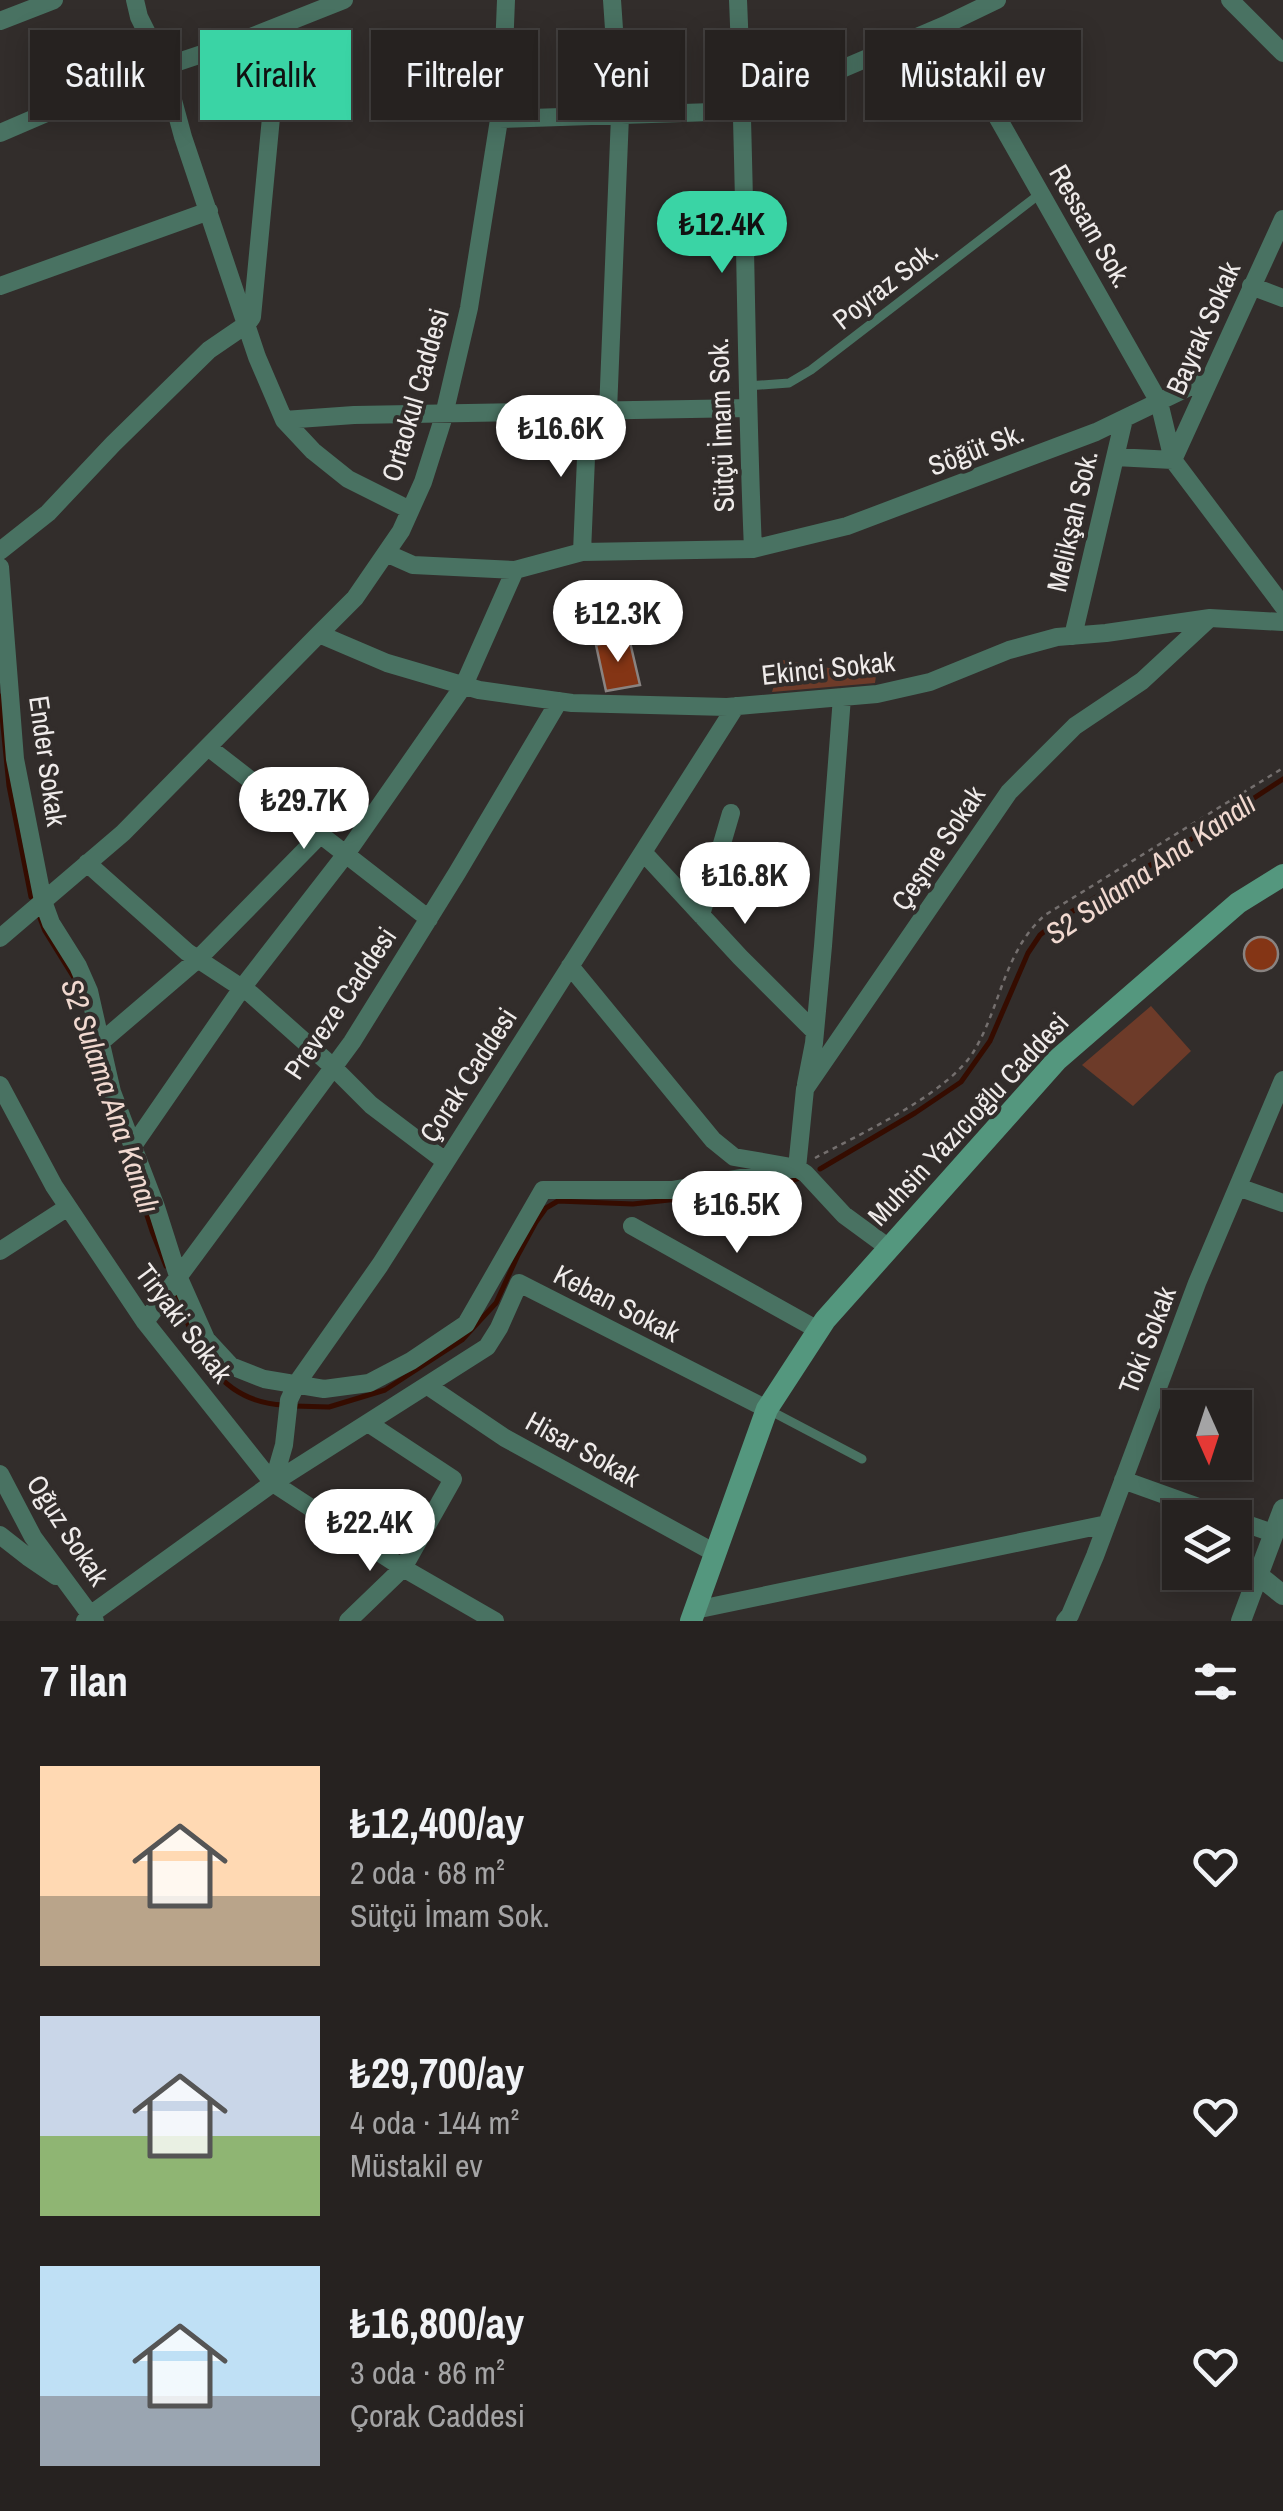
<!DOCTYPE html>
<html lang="tr">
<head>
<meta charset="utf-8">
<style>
	:root { --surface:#262220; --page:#2e2a29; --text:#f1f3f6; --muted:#a4a4a5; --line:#423f3e; --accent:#3ad4a5 }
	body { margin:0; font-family:"Archivo Narrow",sans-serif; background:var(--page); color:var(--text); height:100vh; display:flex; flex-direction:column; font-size:38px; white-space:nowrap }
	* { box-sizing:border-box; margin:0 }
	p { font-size:32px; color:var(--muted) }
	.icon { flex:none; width:55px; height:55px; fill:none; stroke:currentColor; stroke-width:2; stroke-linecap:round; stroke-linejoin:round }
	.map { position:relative; height:1621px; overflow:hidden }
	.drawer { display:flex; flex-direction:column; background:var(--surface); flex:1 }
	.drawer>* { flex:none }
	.banner { position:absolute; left:30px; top:30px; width:1225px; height:90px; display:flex; gap:20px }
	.needle { width:65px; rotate:177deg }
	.buttons { position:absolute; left:1162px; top:1390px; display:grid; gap:20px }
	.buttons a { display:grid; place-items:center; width:90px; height:90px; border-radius:0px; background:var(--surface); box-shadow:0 5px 25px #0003,0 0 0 2px var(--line); font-size:50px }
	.price { position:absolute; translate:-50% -85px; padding:0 22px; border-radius:35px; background:#fff; color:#222; font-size:32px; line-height:65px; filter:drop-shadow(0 2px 5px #0008) }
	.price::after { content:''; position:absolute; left:50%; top:60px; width:30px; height:22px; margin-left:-15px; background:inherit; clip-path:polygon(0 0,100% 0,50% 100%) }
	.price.selected { background:var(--accent); color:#111 }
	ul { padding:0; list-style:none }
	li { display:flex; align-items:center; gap:30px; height:250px; padding:0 40px }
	li span { display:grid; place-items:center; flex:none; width:280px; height:200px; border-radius:0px; color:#555 }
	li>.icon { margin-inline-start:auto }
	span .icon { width:120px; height:120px; fill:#fffc; stroke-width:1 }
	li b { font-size:42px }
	h2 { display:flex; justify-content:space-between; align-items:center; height:120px; padding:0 40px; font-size:42px }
	.pill { padding:0 35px; border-radius:0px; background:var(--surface); box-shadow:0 5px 25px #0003,0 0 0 2px var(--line); font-size:35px; line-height:90px }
	.pill.selected { background:var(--accent); color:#111 }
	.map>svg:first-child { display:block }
	.green { fill:#6d3b29 }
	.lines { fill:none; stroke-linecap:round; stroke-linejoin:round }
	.stream { stroke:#350c00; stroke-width:5 }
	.building { fill:#843515; stroke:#898381; stroke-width:2.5 }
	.path { stroke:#746f6e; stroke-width:2.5; stroke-dasharray:5 5; stroke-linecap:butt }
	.service { stroke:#497262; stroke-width:9 }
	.minor { stroke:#497262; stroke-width:18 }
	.tertiary { stroke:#497262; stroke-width:20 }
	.secondary { stroke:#54977e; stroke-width:22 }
	.labels { text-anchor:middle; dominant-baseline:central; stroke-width:8; stroke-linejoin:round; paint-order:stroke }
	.street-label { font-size:28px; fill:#efebea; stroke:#322d2b }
	.water-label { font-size:30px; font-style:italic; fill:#f1d9d0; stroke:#322d2b }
</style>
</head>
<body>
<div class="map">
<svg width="1283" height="1621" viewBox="0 0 1283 1621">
	<rect width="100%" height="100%" fill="#322d2b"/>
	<path class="green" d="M782,660l94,16 -1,7 -103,9z
		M1151,1006l40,45 -58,55 -51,-41z"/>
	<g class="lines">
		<path class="stream" d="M0,696l9,90 22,111
			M40,918l5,13 31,50
			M130,1163l22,68 14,35
			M820,1169l95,-56 46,-31 29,-41 38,-88 12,-18 21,-17 103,-61 119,-78
			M177,1296c20,54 41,106 107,109
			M294,1406l35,1 56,-17 77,-50 34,-37 22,-48 18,-33 10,-14 12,-7 75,3 136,-15 31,-11"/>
	</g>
	<path class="building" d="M629,638l11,47 -34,6 -10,-46z
		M1244 954a17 17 0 1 1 34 0a17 17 0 1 1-34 0Z"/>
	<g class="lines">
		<path class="path" d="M815,1158c45,-24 133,-64 159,-107 27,-45 30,-100 71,-136l238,-147"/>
		<path class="service" d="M747,386l42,-3 22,-13 230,-177
			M767,1409l95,50"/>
		<path class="minor" d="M135,0l4,17 25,50 19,70 74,220 27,63 29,31 35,28 62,31
			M738,0c8,183 7,366 15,549
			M1230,0l53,53
			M0,21l54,-21
			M945,25l214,377 14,58 110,146
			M499,119l244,-8 202,-86 52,-25
			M0,133l93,-40 30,-18 43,-9 72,-24 106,-42
			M0,286l209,-75
			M1251,286l32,12
			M608,411l12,-295 -8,-116
			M284,420l70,-5 393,-7
			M1115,457l58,3 110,-241
			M0,551l48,-38 65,-69 96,-94 38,-26 5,-7 24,-252 -7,-35
			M582,552l6,-141
			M0,567l15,192 28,142 8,22 27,43 11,25 23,101 44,115 22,69 28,63 25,27 33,13 60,10 45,-6 42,-22 55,-37 77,-134h129l125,-22 8,-79 204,-297 66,-66 67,-45 68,-63
			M515,570l67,-18 171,-3 94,-23 249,-94 114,-55
			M319,634l68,29 92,27 93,13 155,4 150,-13 53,-12 79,-32 48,-13 49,-4 104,-15 73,4
			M1073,636l51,-217
			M208,747l221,172
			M643,852l97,105 75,75
			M87,863l100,89 64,42 82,73 38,38 74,56
			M701,915l30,-102
			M0,938l123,-105 196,-199 36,-36 46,-67 22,-49 20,-63 26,-111 33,-207 4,-101
			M570,966l143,174 21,17 63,11 9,6 38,41 45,33
			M101,1042l97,-83 123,-125
			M806,1084l8,-41 9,-97 19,-249
			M0,1085l54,101 91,136 128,161 130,85 92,53
			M133,1146l109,-158 104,-134 118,-169 51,-115 -102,-5 -27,-12
			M1238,1187l45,16
			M632,1226l186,104
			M0,1251l68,-44
			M145,1322l207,-280 105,-169 102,-172
			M428,1386l77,52 210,115
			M0,1474l33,63 62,84
			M1123,1480l106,38
			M273,1483l11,-38 5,-45 8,-17 83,-118 356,-559
			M1235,1520l38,13
			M0,1535l28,22 28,19
			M695,1610l412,-86
			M85,1621l5,-6 183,-132 214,-136 12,-19 20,-45 248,126
			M348,1621l55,-53 50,-89 -85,-56
			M1065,1621l5,-6 25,-59 102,-273 86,-203"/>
		<path class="tertiary" d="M1258,1575l25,20
			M1241,1621l42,-112"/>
		<path class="secondary" d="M691,1621l76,-212 58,-89 232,-260 181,-157 45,-28"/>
	</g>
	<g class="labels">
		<g class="street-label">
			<text transform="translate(1091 226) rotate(60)">Ressam Sok.</text>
			<text transform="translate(885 285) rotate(-38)">Poyraz Sok.</text>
			<text transform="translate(1203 328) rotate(-66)">Bayrak Sokak</text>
			<text transform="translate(415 395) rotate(-74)">Ortaokul Caddesi</text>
			<text transform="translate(721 425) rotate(-92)">Sütçü İmam Sok.</text>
			<text transform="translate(976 449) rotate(-21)">Söğüt Sk.</text>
			<text transform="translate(1072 521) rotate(-77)">Melikşah Sok.</text>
			<text transform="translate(828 668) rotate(-6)">Ekinci Sokak</text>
			<text transform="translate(48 761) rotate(82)">Ender Sokak</text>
			<text transform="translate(938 848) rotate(-56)">Çeşme Sokak</text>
			<text transform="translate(340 1003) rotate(-56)">Preveze Caddesi</text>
			<text transform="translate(468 1075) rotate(-57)">Çorak Caddesi</text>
			<text transform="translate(968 1119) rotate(-47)">Muhsin Yazıcıoğlu Caddesi</text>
			<text transform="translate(617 1303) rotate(27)">Keban Sokak</text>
			<text transform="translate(184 1323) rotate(53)">Tiryaki Sokak</text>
			<text transform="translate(1147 1340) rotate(-69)">Toki Sokak</text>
			<text transform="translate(583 1449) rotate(29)">Hisar Sokak</text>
			<text transform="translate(68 1530) rotate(57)">Oğuz Sokak</text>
		</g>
		<g class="water-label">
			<text transform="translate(1150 868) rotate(-34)">S2 Sulama Ana Kanalı</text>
			<text transform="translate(111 1096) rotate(71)">S2 Sulama Ana Kanalı</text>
		</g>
	</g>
</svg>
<div class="buttons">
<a><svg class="needle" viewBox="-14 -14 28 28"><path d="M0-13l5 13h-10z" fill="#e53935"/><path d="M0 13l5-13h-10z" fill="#a4a4a5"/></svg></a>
<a><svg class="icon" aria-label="layers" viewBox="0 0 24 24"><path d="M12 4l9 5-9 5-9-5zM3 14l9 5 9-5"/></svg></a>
</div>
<b class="price selected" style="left:722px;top:276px">₺12.4K</b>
<b class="price" style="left:561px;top:480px">₺16.6K</b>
<b class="price" style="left:618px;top:665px">₺12.3K</b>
<b class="price" style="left:304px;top:852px">₺29.7K</b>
<b class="price" style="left:745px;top:927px">₺16.8K</b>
<b class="price" style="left:737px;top:1256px">₺16.5K</b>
<b class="price" style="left:370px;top:1574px">₺22.4K</b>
<div class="banner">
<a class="pill">Satılık</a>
<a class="pill selected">Kiralık</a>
<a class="pill">Filtreler</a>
<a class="pill">Yeni</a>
<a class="pill">Daire</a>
<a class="pill">Müstakil ev</a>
</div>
</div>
<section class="drawer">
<h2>7 ilan<svg class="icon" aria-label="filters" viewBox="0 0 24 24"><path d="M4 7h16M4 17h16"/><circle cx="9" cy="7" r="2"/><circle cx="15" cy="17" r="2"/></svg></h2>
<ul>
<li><span style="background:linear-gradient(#ffd9b3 65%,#b9a48a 0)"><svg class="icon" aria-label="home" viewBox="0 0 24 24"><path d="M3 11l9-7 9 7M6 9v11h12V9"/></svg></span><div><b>₺12,400/ay</b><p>2 oda · 68 m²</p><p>Sütçü İmam Sok.</p></div><svg class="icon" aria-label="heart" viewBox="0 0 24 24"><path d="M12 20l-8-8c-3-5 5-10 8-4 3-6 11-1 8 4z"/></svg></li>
<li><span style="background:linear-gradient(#c9d6e8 60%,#8fb573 0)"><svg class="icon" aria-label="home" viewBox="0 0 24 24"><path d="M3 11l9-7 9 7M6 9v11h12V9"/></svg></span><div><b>₺29,700/ay</b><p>4 oda · 144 m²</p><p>Müstakil ev</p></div><svg class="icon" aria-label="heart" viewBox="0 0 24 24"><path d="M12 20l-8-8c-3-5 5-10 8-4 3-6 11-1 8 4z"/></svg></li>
<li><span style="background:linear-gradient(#bfe0f5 65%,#9aa5b1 0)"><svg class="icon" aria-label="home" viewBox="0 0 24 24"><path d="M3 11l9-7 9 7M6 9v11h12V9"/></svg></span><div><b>₺16,800/ay</b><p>3 oda · 86 m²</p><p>Çorak Caddesi</p></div><svg class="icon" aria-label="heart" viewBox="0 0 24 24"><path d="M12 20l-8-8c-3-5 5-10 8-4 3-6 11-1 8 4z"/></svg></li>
</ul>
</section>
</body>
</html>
